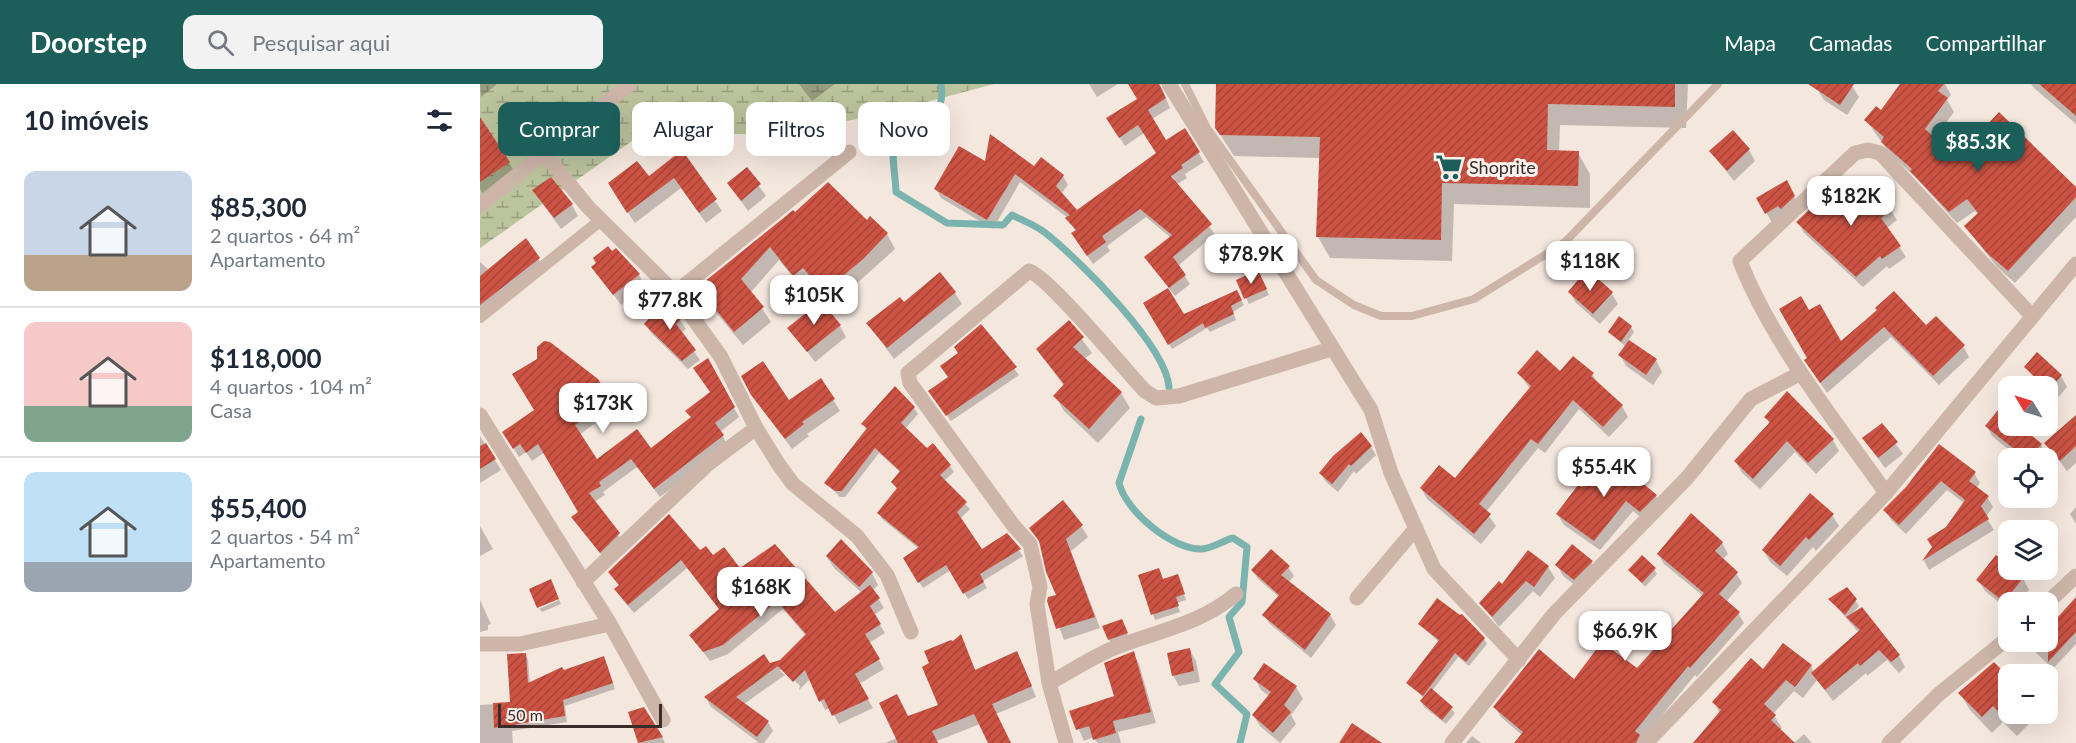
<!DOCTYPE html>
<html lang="pt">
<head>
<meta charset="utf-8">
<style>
	:root { --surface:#fff; --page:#f2f2f3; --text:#1f2937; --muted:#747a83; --line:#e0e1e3; --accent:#1c5e5a }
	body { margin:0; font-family:Lato,sans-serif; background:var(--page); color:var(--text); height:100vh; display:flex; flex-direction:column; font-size:22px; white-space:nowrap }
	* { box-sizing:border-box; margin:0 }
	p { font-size:20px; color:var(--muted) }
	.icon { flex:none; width:33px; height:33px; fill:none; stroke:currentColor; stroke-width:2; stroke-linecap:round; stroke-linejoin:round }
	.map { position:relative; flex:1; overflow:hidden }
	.drawer { display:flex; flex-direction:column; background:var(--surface); width:480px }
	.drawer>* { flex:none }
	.hud { position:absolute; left:18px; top:18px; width:570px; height:54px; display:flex; gap:12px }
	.needle { width:39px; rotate:308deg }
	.fabs { position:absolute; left:1518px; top:292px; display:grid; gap:12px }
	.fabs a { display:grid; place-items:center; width:60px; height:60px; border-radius:12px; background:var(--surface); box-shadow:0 6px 24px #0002; font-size:30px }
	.scale { position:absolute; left:18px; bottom:15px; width:164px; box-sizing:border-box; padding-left:6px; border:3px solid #3a2c29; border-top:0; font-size:16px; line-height:21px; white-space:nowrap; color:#3a2c29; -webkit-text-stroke:4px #fbf2eb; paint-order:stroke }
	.price { position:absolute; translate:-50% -51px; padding:0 14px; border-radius:12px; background:#fff; color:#222; font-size:20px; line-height:39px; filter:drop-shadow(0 2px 3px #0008) }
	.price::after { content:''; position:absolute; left:50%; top:36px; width:18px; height:14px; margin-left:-9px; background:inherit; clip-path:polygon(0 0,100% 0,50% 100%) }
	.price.current { background:var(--accent); color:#fff }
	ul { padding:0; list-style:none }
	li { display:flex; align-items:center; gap:18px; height:150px; padding:0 24px }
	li+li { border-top:2px solid var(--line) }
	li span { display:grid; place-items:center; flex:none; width:168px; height:120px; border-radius:12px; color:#555 }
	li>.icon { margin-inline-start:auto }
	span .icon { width:72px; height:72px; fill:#fffc; stroke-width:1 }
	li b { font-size:26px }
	h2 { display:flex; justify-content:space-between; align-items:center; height:72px; padding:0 24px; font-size:26px }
	.tag { padding:0 21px; border-radius:12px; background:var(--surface); box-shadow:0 6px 24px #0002; font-size:21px; line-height:54px }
	.tag.current { background:var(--accent); color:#fff }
	header { display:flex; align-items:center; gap:36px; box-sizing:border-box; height:84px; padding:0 30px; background:var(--accent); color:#fff }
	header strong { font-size:28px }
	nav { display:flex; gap:33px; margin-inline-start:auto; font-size:21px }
	.search { width:420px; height:54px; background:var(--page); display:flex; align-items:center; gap:15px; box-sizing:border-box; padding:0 21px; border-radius:12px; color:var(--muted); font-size:22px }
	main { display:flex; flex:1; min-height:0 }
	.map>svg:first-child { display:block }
	.wetland { fill:url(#wetland-marsh) }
	.shadow { fill:#0003; fill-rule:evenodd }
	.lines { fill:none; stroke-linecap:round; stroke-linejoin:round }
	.stream { stroke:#7bb3ae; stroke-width:7 }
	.building { fill:url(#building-hatch) }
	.service { stroke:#cdb5a9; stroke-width:8 }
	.pedestrian { stroke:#cdb5a9; stroke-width:12 }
	.minor { stroke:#cdb5a9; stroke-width:15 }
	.labels { text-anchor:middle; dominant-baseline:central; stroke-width:6; stroke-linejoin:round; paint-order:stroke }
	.poi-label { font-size:18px; fill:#3a2c29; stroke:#fbf2eb; text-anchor:start }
</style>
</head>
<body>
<header>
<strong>Doorstep</strong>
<div class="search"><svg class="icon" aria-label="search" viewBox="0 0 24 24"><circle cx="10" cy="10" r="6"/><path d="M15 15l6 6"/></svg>Pesquisar aqui</div>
<nav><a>Mapa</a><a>Camadas</a><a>Compartilhar</a></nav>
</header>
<main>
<section class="drawer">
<h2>10 imóveis<svg class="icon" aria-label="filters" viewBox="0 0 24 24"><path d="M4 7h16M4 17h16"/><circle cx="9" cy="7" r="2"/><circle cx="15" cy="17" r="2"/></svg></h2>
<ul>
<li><span style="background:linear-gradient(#c9d6e8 70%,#b9a48a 0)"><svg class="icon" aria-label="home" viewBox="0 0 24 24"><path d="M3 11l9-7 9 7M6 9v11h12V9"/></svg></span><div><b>$85,300</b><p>2 quartos · 64 m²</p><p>Apartamento</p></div></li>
<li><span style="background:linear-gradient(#f6c9c9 70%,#7fa58c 0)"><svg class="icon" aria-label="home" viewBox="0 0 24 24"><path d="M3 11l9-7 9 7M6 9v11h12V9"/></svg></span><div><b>$118,000</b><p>4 quartos · 104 m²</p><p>Casa</p></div></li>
<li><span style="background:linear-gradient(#bfe0f5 75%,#9aa5b1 0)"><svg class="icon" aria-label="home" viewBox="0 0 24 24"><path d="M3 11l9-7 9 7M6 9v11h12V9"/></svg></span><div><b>$55,400</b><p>2 quartos · 54 m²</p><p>Apartamento</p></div></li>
</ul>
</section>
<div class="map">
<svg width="1596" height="659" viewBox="0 0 1596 659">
	<defs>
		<pattern id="wetland-marsh" width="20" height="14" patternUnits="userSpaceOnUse" patternTransform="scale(1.5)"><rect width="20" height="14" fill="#bcc49d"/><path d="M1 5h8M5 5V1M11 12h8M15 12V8" fill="none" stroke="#9a9f80"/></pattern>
		<pattern id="building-hatch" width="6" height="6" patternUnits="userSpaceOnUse" patternTransform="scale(1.5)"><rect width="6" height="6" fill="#cc5344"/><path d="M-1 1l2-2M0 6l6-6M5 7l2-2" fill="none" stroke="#a74539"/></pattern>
	</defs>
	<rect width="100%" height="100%" fill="#f4e7de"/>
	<path class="wetland" d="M0,0h514l-105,28 -103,22h-144l-162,114z"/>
	<path class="shadow" d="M0,0h17l-16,13z
		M319,0h36l-23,17z
		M609,0h29l-21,13z
		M649,0h31l10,24 -18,11 14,23 18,-12 20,32 -19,12 2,4 -11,7 39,49 -37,32 12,18 -15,12 -29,-38 25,-20 -25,-21 -39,29 3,5 -17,13 -15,-21 -2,-12 -8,-13 -48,-36 -27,47 -52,-31 -5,-9 50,-26 49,5 28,8 5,9 -7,9 15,18 82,-58 -14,-21 -19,13 -17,-27 30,-20zM689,87l6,9 -2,1 -7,-8z
		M738,0h470l-2,44 -126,-3 -1,27 19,1 12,21v34l-136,-4 -2,57 -122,-3 -12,-21 2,-79 -86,-2 -18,-28z
		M1340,0l32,2 7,11 -12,18 -23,-15 -7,-11z
		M1422,0h43l6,11 -4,5 7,12 -20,27 22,22 120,28v28l-61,66 -18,-16 -32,-41 13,-12 -3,-3 -18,12 -42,-46 -25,-23 -24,-34 15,-8z
		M1551,0h45v40l-42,-36z
		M200,35l17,30 -12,8 37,54 -16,12 -25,-35 -46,35 -19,-28 33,-17 28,-21 -16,-27z
		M0,56l29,22 6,11 -31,22 -4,-6z
		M1269,66l6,11 -21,20 -23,-29z
		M267,85l19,27 -18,15 -19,-27z
		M1306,98l14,26 -27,16 -15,-25z
		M1397,106l20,30 -10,8 19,29 -17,12 -2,-3 -24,21 -59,-54 -6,-11 61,-19z
		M54,107l38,14 6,11 -17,13z
		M313,128l74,10 20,12 8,15 -62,56 -21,-24 -9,8 -24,-29 -28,32 20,30 -28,23 -30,-36 -9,9 -14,-23z
		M46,157l19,28 -65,51v-58l8,7z
		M136,166l23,25 6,11 -24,19 -28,-38z
		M781,193l8,18 -20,9 -11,-23z
		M756,207l8,14 -11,7 3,8 -26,12 -3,-4 -35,21 -27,-45 38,11z
		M1090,208h41l7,12 -18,20 -24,-21z
		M475,209l7,11 -68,55 -26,-35 35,-20z
		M1399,227l47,16 37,19 6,11 -30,28 -48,-48 -64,56 -15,-22 -3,-13v-46l32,32z
		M200,236l6,9 -5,4 19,27 -12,9 -37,-36 -6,-9z
		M589,238l23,31 -8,6 37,34 9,15 -32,35 -34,-32 -9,-15 9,-10 -27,-37z
		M360,242l6,11 -31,25 -26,-34z
		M501,242l38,49 -68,46 -17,-23 16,-20 9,-24z
		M1151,243l3,5 -6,9 28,19 6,12 -9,13 -27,-19 -6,-11 6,-8 -17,-15z
		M228,276l31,57 -19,15 8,13 -68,52 -23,-30 -34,25 2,3 -11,7 30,41 -18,18 -33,-43 7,-6 -35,-60 -13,9 -6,-9 -7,5 -15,-25 93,-52 18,29 -36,26 17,26 54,-11 42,-31 -5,-8 24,-18z
		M1546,283l35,9 6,11 -11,13 -8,-7v-6h-7z
		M1039,289l73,1 7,11 23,21 6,11 -19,20 -30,-28 -34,44 -7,-5 -52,64 10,14 -15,18 -54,-45 -6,-11 34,-8 75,-91z
		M341,296l19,31 -33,23 2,2 -17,13 -32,-43 29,-4z
		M434,324l4,6 -13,15 22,21 23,16 4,6 -10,9 26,28 -10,10 22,32 25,-16 16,21 -40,25 4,7 -19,11 -17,-29 -28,18 -15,-24 11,-15 -37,-30 -3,-6 19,-23 -6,-8 9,-9 -22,-20 -34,44h-5l-14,-14 41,-52 -4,-7z
		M1519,327l9,8v7h9l24,19 5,10 -4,4h-22l-28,-23 -5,-10z
		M1286,333l67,23 6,11 -23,23 -21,-22 -35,37 -18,-16 -6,-11 34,-37z
		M1596,338v41l-9,8 -21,-27z
		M1402,341l21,29 -18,14 -21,-29z
		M0,352l21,34 -21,13z
		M891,363l5,8 -20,19 -2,-3 -16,21 -12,-10 -5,-8z
		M1494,389l6,10 -4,6 11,8 6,10 -7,10 8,13 -65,40 -5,-9 41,-57 -18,-14 -41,44 -15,-14 -6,-10 22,-22z
		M1098,403l78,9 6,10 -15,16 -14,-11 -33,39 -36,-25 -6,-10z
		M1596,423v17l-6,-10z
		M1352,431l7,11 -23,25 -3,-4 -26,29 -17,-14 -6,-11z
		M0,442l13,23 -13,7z
		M601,442l7,11 -17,14 29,77 -36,12 -15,-39 9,-5 -16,-51 -12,-17z
		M1242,459l6,11 -6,6 14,13 6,10 -16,19 12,11 6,10 -47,54 -2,-2 -53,65 1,3h-127l6,-8 -21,-18 -6,-10 79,-26 63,-11 66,-74 -39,-32 -6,-10z
		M220,468l135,62 27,-21 -28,-25 -7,-11 45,16 6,12 -5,5 11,18 -10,7 11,18 -16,10 15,26 -25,15 14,24 -34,16 -9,-16 -5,2 -15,-31 -11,11 1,-4 -16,-16h-5l6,5 -41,29 24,18 5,9 -9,12h-9l3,-1 -47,-35 -5,-9 75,-37 25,-25 -23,-27 -55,45 -18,7 -19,-25 29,-26 -33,-42 -53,45 -12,-14 -6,-9 4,-3 -10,-14z
		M1048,468l20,15 7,11 -15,19 -7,-6 -34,36 -18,-24 22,-17z
		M1516,474l27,20 6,12 -11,13h-10v7l-23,-19 -7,-11z
		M1111,478l7,11 -17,17 -18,-14 -6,-11z
		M808,483l6,9 -6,7 42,32 6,10 -25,33 -41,-34 -6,-9 15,-18 -21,-18 -6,-9z
		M1174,485l3,5 -12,13 -15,-17z
		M697,491l9,25 -9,3 3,9 -25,8 -15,-44 23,4z
		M1350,515l25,1 4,6 -8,9 48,41 6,11 -6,6 -12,-13 -20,16 -1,-3 -33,28 -16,-21 -14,18 -9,-7 -21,23 9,14 -2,2 11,13h-96l25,-29 -6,-12 49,-31 48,-5 3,6 45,-39z
		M1596,515v45l-23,25 -18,-17 -5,-9 18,-1v-16l1,2z
		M0,516l11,24 -3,1v5l-8,2z
		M79,516l2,4 -19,8 -3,-3z
		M939,540l65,15 3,5 -18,22 -11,-9 -26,34 23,22 -9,11 -22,-17 -3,-6 3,-3 -16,-15 31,-41z
		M644,542l5,12 -17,7 -3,-6z
		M481,553l15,34 46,-8 14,34 -40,17 14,29h-20l-10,-19 -43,17v2h-52l12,-5 11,-20 32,-12 -9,-42z
		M710,566l6,11 4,21 -21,4 -6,-11z
		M653,569l6,11 17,59 -38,9 3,11h-24l-3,-6 -10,4 -13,-29 45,-15z
		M45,570l3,6 2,24 34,-12 43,-8 8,25 -50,17 2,16 -55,9 1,12h-33v-38l32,-2z
		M1514,580l14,15v35l30,1 -21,21 -14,-14 -11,11 -22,-23 -10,-17z
		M785,581l31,22 7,12 -12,16 5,9 -16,19 -20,-17 -7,-11 16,-19 -8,-6 -6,-11z
		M150,629l29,17 6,13h-25z
		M1324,650l8,9h-18z
		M992,652l9,7h-15z"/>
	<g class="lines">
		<path class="stream" d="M461,0c7,43 -33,31 -46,57 -5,8 1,39 1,51l51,31 56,2 9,-10c12,6 26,11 36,20 33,27 118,111 121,152
			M661,335l-22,64c7,29 54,67 83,66 11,-1 20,-8 31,-11l14,9 -5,55 -13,15 10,35 -24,32 32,30 -7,29"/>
	</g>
	<path class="building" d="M648,0h31l7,14 -18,12 18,30 19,-12 15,24 -19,13 2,3 -12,8 41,48 -39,33 13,18 -17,13 -25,-31 28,-22 -32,-26 -38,27 4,6 -19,14 -16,-23 5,-3 -11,-12 5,-3 -55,-41 -28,46 -53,-31 25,-43 26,15 5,-27 44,32 7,-9 23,18 -8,11 21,24 79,-57 -18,-28 -19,13 -13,-20 31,-19z
		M736,0h459v23l-127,-3 -1,46 32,1 -1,35 -136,-3 -1,57 -125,-3 4,-100 -100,-2 -5,-7z
		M1328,0h46l-14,21z
		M1420,0h44l-6,7 10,7 -23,31 31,29 43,-46 77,75v10l-68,74 -20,-17 -24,-28 14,-13 -11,-14 -18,13 -39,-41 2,-2 -31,-27 3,-5 -20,-17 12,-14 5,4z
		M1559,0h37v32z
		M0,33l30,45 -30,20z
		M200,33l12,20 -21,13 -12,-20z
		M1253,46l17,19 -23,22 -18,-20z
		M202,66l35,49 -18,14 -25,-35 -47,35 -19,-30 29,-22 12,15z
		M267,83l14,17 -20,17 -14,-18z
		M71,93l22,27 -19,14 -22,-28z
		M1307,96l8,16 -14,13 -3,-3 -13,8 -9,-16z
		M1361,96l18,21 18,-13 15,21 -11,9 20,28 -19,13 -2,-3 -24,21 -60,-55z
		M348,98l39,38 3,-4 18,17 -25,26 -39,33 -21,-24 -10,8 -23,-29 -29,32 23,28 -30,25 -30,-37 -9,10 -7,-10 93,-75 12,-10 2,2z
		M46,154l14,20 -60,47v-29z
		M128,162l4,5 4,-3 24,26 -27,21 -22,-28 5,-4 -3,-5z
		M1107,185l26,23 -20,22 -25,-22z
		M778,186l9,19 -23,10 -8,-19z
		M460,188l16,20 -69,56 -21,-25 34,-26 4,5z
		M688,204l16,26 53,-24 5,10 -11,6 3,8 -29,14 -2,-5 -35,22 -25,-42z
		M1414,207l32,34 10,-9 29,29 -32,31 -49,-49 -64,56 -16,-23 3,-2 -28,-49 22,-13 8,14 11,-6 21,37 36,-31 -2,-2z
		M187,215l14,20 -5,5 20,26 -14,11 -38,-37z
		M341,217l20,24 -34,27 -20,-24z
		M1139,232l13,10 -11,16 -13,-10z
		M589,236l15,17 -11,10 49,45 -33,37 -36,-33 11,-12 -28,-35z
		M501,240l36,43 -71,49 -18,-25 20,-14 -8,-11 18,-13 -4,-6z
		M1149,256l28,19 -11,16 -28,-20z
		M64,257l6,1 48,37 13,21 -36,25 22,34 40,-30 14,19 40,-31 -6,-6 25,-19 -17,-24 15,-10 27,49 -20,16 9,12 -70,54 -23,-30 -32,23 2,4 -12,7 31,40 -20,20 -29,-36 7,-5 -40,-68 -12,9 -6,-9 -7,5 -11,-17 32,-22 -22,-36 25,-15v-12z
		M1057,266l23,21 13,-15 21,17 -3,3 32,29 -20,22 -30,-27 -35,44 -7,-5 -52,65 12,10 -17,20 -54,-46 19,-23 16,13 76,-92 -14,-13z
		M1557,268l25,23 -13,15 -25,-23z
		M283,277l26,39 32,-22 14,21 -33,23 2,2 -19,15 -34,-44 -10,-19z
		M415,302l20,21 -14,16 26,25 6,-5 18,22 -11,10 27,27 -10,10 25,37 25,-16 14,16 -41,25 4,8 -21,12 -17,-29 -28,18 -15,-25 16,-11 -42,-34 20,-25 -6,-6 9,-11 -25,-23 -33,43h-7l-11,-8 43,-55 -6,-4z
		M1307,307l47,48 -26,24 -21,-22 -34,38 -19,-18 36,-39 -6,-5z
		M1519,325l9,8v9h12l22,18 -15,15 -42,-33z
		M1596,331v31l-16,15 -16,-18z
		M1402,339l16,19 -20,16 -16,-20z
		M881,348l11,14 -21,20 -2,-2 -17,20 -13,-11 14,-17z
		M6,359l10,16 -16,10v-23z
		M1459,360l37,28 -7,9 20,15 -8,10 8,13 -67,42 10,-14 -5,-8 19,-12 19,-27 -24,-19 -42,44 -16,-15 23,-23z
		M1127,370l50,41 -17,17 -14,-11 -32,40 -38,-27 22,-29 4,2z
		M1330,409l24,21 -25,26 -3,-3 -26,29 -18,-16z
		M583,416l20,25 -17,14 29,78 -39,12 -9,-28 1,-4 8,-2 -10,-23 -7,-31 -10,-13z
		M1211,429l32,29 -8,9 23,21 -19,22 21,18 -50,56 -2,-2 -53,65 5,4 -4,8h-122l9,-11 -30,-25 46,-58 35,30 28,-37 35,26 67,-75 -47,-39z
		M189,430l31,36 6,-4 7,9 11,-8 16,21 35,-24 60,68 35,-27 10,13 -10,8 11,18 -16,10 15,25 -25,15 14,25 -37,17 -8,-17 -5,3 -14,-32 -12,12 -15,-16 -42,31 33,24 -12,16 -53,-40 60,-43 6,9 10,-3 26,-26 -29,-33 -54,44 -20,7 -14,-17 30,-26 -38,-49 -53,45 -14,-16 5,-4 -11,-13z
		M361,455l32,33 -14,15 -33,-31z
		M1092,460l21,17 -19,19 -19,-15z
		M791,465l19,17 -9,9 50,39 -26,36 -43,-35 17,-20 -28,-25z
		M1048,466l21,16 -15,21 -8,-6 -34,36 -13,-14 20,-22 3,3z
		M1162,471l14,13 -14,15 -14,-13z
		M1516,471l12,10v5h6l10,7 -20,25 -28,-22z
		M679,484l4,11 15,-5 7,20 -9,3 3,9 -28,9 -13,-40z
		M71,495l8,20 -22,9 -8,-19z
		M1367,503l10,12 -12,16 -17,-16z
		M1596,513v35l-28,30v-34z
		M957,514l23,17 2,-1 23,24 -19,24 -11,-9 -32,43 -17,-13 33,-43 -21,-16z
		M1382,523l38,48 -9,7 -12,-12 -19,16 -2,-3 -33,27 -14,-17 49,-43 -14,-13z
		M642,535l6,14 -20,7 -6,-14z
		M481,550l14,36 42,-19 15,35 -40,18 19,39h-23l-14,-29 -42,17 6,12h-40l-19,-40 18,-9 11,22 30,-11 -16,-38 7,-4 -5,-12 27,-11 2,1z
		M1303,559l29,22 -17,22 -9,-7 -22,24 12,11 -5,5 24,23h-102l28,-33 -9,-8 39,-44 12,11z
		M710,564l4,23 -22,5 -5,-23z
		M654,567l17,61 -38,9 3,12 -23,7 -4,-14 -13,4 -7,-19 45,-15 -10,-33z
		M46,569l2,30 34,-16 2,3 40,-14 9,27 -50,17 2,16 -71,12 -1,-25 17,-1 -3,-48z
		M1514,578l14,14v46l-15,-16 -11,11 -24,-24z
		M784,579l33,23 -13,19 7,7 -18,21 -21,-18 19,-23 -18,-13z
		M951,604l22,19 -11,13 -22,-19z
		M164,623l19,30 -25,6 -10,-31z
		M872,639l30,20h-43z"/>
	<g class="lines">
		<path class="service" d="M705,0l22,44 109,152 38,25 27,11h31l62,-17 90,-56 154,-159"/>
		<path class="pedestrian" d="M0,233l121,-97"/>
		<path class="minor" d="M689,0l202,326 20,63 43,96 85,91
			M64,69l44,54 87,86 46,64 35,71 23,37 14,19 64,52 30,39 24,57
			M0,121l150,-121
			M195,209l174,-141
			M0,331l130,209 53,96
			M1406,409c-50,-71 -115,-152 -146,-232l115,-108 13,-3 12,3 152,163
			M103,498l125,-118 48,-36
			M877,514l59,-70
			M1567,519l29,-27
			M0,560h40l90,-20
			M569,599c21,-11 43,-26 65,-35 43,-17 87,-24 122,-54
			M586,659l-17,-60 -12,-79 3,-17 -10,-43 -17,-19 -103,-142 -2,-10 121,-102c19,5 97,100 116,120l11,7 23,-2 152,-47
			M972,659l102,-129 133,-136 64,-79 50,-26
			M1166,659l240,-250 190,-229
			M1409,659l50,-49 69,-56"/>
	</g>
	<defs>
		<symbol id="supermarket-bare" viewBox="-9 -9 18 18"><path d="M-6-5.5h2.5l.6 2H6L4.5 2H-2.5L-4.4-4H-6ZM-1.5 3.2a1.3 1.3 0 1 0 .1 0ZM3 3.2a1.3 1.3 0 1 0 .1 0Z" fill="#1c5e5a" stroke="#fbf2eb" stroke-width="2.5" paint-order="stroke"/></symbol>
	</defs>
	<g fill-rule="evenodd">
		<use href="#supermarket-bare" x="950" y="64" width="38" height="38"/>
	</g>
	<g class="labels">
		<g class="poi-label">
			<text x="989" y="83">Shoprite</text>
		</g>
	</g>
</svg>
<div class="fabs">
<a><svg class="needle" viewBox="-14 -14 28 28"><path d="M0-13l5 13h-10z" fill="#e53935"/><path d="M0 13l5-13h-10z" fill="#747a83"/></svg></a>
<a><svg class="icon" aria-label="locate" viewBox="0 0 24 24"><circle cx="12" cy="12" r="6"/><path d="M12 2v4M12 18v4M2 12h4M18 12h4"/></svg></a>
<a><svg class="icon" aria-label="layers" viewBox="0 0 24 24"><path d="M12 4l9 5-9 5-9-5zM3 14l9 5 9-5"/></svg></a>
<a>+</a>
<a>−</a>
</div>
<div class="scale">50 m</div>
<b class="price current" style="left:1498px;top:89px">$85.3K</b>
<b class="price" style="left:1371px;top:143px">$182K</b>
<b class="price" style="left:771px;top:201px">$78.9K</b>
<b class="price" style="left:1110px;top:208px">$118K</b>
<b class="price" style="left:334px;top:242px">$105K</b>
<b class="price" style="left:190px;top:247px">$77.8K</b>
<b class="price" style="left:123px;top:350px">$173K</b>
<b class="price" style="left:1124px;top:414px">$55.4K</b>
<b class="price" style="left:281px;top:534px">$168K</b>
<b class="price" style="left:1145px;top:578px">$66.9K</b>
<div class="hud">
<a class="tag current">Comprar</a>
<a class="tag">Alugar</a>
<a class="tag">Filtros</a>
<a class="tag">Novo</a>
</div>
</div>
</main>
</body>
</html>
